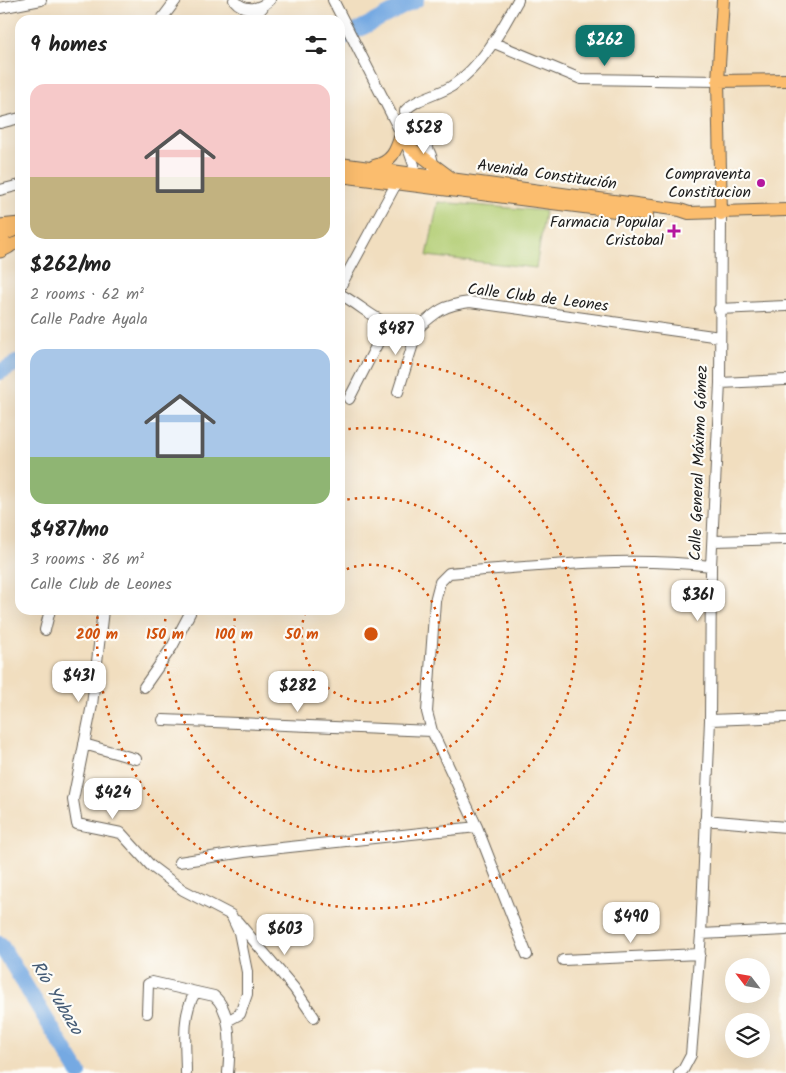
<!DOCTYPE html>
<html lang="en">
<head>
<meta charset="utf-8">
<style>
	:root { --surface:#fff; --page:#f6f6f6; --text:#222; --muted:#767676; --accent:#0f766e }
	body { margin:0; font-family:Kalam,sans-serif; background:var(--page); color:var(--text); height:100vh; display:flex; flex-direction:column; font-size:19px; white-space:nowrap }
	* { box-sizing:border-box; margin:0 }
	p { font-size:16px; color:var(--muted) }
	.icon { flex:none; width:28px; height:28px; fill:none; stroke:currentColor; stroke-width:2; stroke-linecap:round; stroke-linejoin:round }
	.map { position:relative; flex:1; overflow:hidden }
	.details { position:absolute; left:15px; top:15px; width:330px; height:600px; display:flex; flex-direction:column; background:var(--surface); border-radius:15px; box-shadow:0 5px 20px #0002 }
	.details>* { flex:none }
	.needle { width:32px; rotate:301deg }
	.tools { position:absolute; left:725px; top:958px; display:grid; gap:10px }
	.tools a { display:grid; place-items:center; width:45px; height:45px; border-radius:50%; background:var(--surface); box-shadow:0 5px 20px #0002; font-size:25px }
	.price { position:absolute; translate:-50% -42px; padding:0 11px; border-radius:10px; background:#fff; color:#222; font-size:16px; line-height:32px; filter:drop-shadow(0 1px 2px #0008) }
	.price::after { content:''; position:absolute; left:50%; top:30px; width:15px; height:11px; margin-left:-8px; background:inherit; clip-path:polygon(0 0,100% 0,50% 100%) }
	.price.on { background:var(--accent); color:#fff }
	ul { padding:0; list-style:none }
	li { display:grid; align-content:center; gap:10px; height:265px; padding:0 15px }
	li span { display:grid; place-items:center; height:155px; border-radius:15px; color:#555 }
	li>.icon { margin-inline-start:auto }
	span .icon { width:90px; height:90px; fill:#fffc; stroke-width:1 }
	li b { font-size:21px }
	h2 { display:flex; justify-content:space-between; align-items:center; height:60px; padding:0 15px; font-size:21px }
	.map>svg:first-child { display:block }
	.green { fill:#b2cd73; stroke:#677448 }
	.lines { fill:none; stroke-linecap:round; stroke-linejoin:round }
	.river { stroke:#75a9e2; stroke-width:16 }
	.minor-casing { stroke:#676055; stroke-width:12 }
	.major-casing { stroke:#676055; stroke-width:14 }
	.highway-casing { stroke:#676055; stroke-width:17 }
	.minor { stroke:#fff; stroke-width:10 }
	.major { stroke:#fbbd6e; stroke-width:12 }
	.highway { stroke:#fbbd6e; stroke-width:15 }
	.ring { fill:none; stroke:#d4530e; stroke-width:2.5; stroke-dasharray:2.5 5 }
	.poi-dot { fill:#b5179e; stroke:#fdfcf7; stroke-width:2 }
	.labels { text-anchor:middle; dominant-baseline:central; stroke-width:4.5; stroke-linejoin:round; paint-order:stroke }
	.poi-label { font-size:16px; fill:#1c1c1c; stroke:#fdfcf7; text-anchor:end }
	.street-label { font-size:16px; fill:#1c1c1c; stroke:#fdfcf7 }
	.water-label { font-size:18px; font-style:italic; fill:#445b75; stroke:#fdfcf7 }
	.centre { fill:#d4530e; stroke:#fdfcf7; stroke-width:2.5 }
	.ring-label { font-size:15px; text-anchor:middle; font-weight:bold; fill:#d4530e; stroke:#fdfcf7; stroke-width:4.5; stroke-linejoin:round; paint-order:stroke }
</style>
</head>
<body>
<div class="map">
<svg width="786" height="1073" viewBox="0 0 786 1073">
	<rect width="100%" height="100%" fill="#fdfcf7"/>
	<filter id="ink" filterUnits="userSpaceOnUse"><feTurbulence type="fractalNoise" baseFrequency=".02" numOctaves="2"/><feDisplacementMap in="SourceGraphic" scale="10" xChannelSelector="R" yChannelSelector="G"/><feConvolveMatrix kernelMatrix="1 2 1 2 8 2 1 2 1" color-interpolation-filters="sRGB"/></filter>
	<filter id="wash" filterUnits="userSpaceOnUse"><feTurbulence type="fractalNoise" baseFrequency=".0096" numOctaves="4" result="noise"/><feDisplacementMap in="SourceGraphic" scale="20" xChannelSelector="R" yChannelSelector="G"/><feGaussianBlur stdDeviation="1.12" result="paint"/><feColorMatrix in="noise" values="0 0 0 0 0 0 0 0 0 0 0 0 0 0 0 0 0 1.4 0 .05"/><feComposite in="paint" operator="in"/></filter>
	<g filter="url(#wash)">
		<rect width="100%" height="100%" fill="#f1debf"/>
		<path class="green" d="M438,202l107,9 -9,57 -109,-12z"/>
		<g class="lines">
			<path class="river" d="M340,39l76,-39
				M0,372l20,-11
				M0,944l79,129"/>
		</g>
	</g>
	<g filter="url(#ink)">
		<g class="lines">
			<defs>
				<path id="minor" d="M234,0c10,12 25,10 36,0
					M333,0l74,145 7,20 -2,15
					M0,8l41,-8
					M161,20l15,-20
					M251,20l12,-13
					M494,43l87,36 137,2
					M0,123l20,-5
					M433,168c1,-24 -25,-36 -28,-57 11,-13 33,-16 47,-25 31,-21 49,-55 66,-86
					M0,190l20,-5
					M340,287l56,-103
					M340,294c32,18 38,34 78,34 19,-17 26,-23 52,-26l250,35
					M719,309l67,-3
					M720,383l66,-3
					M398,392l20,-64
					M349,399l38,-74
					M714,541l72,-2
					M103,610l-11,95 -19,95 4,24 44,9 30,33 32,24 48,25 8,17 8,40v22l-7,20 -13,7
					M45,630l5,-20
					M144,687l28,-40 18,-34
					M163,720l269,11
					M710,720l76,-3
					M84,744l52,15
					M705,820l81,7
					M179,862l65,-10 233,-25
					M237,921l57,67 20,29
					M701,934l85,-4
					M527,955l-50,-128 -45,-96 -5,-19 8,-111 5,-19 9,-9c88,-7 175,-17 262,-7
					M563,960l137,-6
					M147,1013l1,-29 4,-2 62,14c19,16 16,55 14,77
					M186,1073c0,-26 -5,-58 9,-80
					M679,1073l4,-3 8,-15 10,-121 9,-214 1,-154 9,-183 1,-169"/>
				<path id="major" d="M718,81l68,-1
					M407,145l43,32
					M340,164l340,46 9,3 97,-3
					M374,166c18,-4 22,-15 27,-31
					M340,176l307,39
					M721,214l-3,-133 5,-81
					M0,236l20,-8
					M0,249l20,-7"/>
				<path id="highway" d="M0,227l20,-2
					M0,250l8,-4"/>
			</defs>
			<use href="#minor" class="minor-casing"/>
			<use href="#major" class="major-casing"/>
			<use href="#highway" class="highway-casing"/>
			<use href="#minor" class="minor"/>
			<use href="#major" class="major"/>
			<use href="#highway" class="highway"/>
		</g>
	</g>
	<g class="ring">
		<path d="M340 572A69 69 0 1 1 306 610"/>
		<path d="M340 501A137 137 0 1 1 236 610"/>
		<path d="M341 430A206 206 0 1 1 166 611"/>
		<path d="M342 362A274 274 0 1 1 98 610"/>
	</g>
	<g class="poi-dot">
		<circle cx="761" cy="183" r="5"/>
		<path d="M671.5 223.5h5v5h5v5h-5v5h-5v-5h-5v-5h5z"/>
	</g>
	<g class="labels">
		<g class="poi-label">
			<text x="751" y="174">Compraventa<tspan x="751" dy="18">Constitucion</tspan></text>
			<text x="664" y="222">Farmacia Popular<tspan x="664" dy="18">Cristobal</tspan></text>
		</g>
		<g class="street-label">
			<text transform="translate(547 175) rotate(8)">Avenida Constitución</text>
			<text transform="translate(538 298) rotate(7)">Calle Club de Leones</text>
			<text transform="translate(699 463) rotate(-88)">Calle General Máximo Gómez</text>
		</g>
		<g class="water-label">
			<text transform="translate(56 998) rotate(59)">Río Yubazo</text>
		</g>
	</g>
	<circle cx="371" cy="634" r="8" class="centre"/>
	<g class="ring-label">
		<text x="97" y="639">200 m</text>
		<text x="165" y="639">150 m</text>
		<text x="234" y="639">100 m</text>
		<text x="302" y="639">50 m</text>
	</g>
</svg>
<div class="tools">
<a><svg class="needle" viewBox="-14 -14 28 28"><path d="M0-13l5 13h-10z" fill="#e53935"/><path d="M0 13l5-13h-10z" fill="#767676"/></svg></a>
<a><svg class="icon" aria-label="layers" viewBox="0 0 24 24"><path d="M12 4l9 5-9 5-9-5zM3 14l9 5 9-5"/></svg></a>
</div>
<b class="price on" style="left:605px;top:67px">$262</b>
<b class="price" style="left:424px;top:155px">$528</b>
<b class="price" style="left:396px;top:356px">$487</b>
<b class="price" style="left:698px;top:622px">$361</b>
<b class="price" style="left:79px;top:703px">$431</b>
<b class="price" style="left:298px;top:713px">$282</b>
<b class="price" style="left:113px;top:820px">$424</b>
<b class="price" style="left:631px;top:944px">$490</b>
<b class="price" style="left:285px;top:956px">$603</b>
<section class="details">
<h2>9 homes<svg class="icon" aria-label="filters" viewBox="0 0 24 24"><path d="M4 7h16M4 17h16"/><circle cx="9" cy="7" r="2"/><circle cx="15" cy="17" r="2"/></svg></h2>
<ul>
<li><span style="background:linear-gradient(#f6c9c9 60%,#c2b280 0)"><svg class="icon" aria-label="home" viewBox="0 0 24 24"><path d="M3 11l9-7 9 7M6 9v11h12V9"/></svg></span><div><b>$262/mo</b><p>2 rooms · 62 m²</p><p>Calle Padre Ayala</p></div></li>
<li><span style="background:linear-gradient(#a9c7e8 70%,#8fb573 0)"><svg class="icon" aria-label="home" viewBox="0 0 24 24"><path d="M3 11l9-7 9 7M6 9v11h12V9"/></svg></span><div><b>$487/mo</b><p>3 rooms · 86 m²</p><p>Calle Club de Leones</p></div></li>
</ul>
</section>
</div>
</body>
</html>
